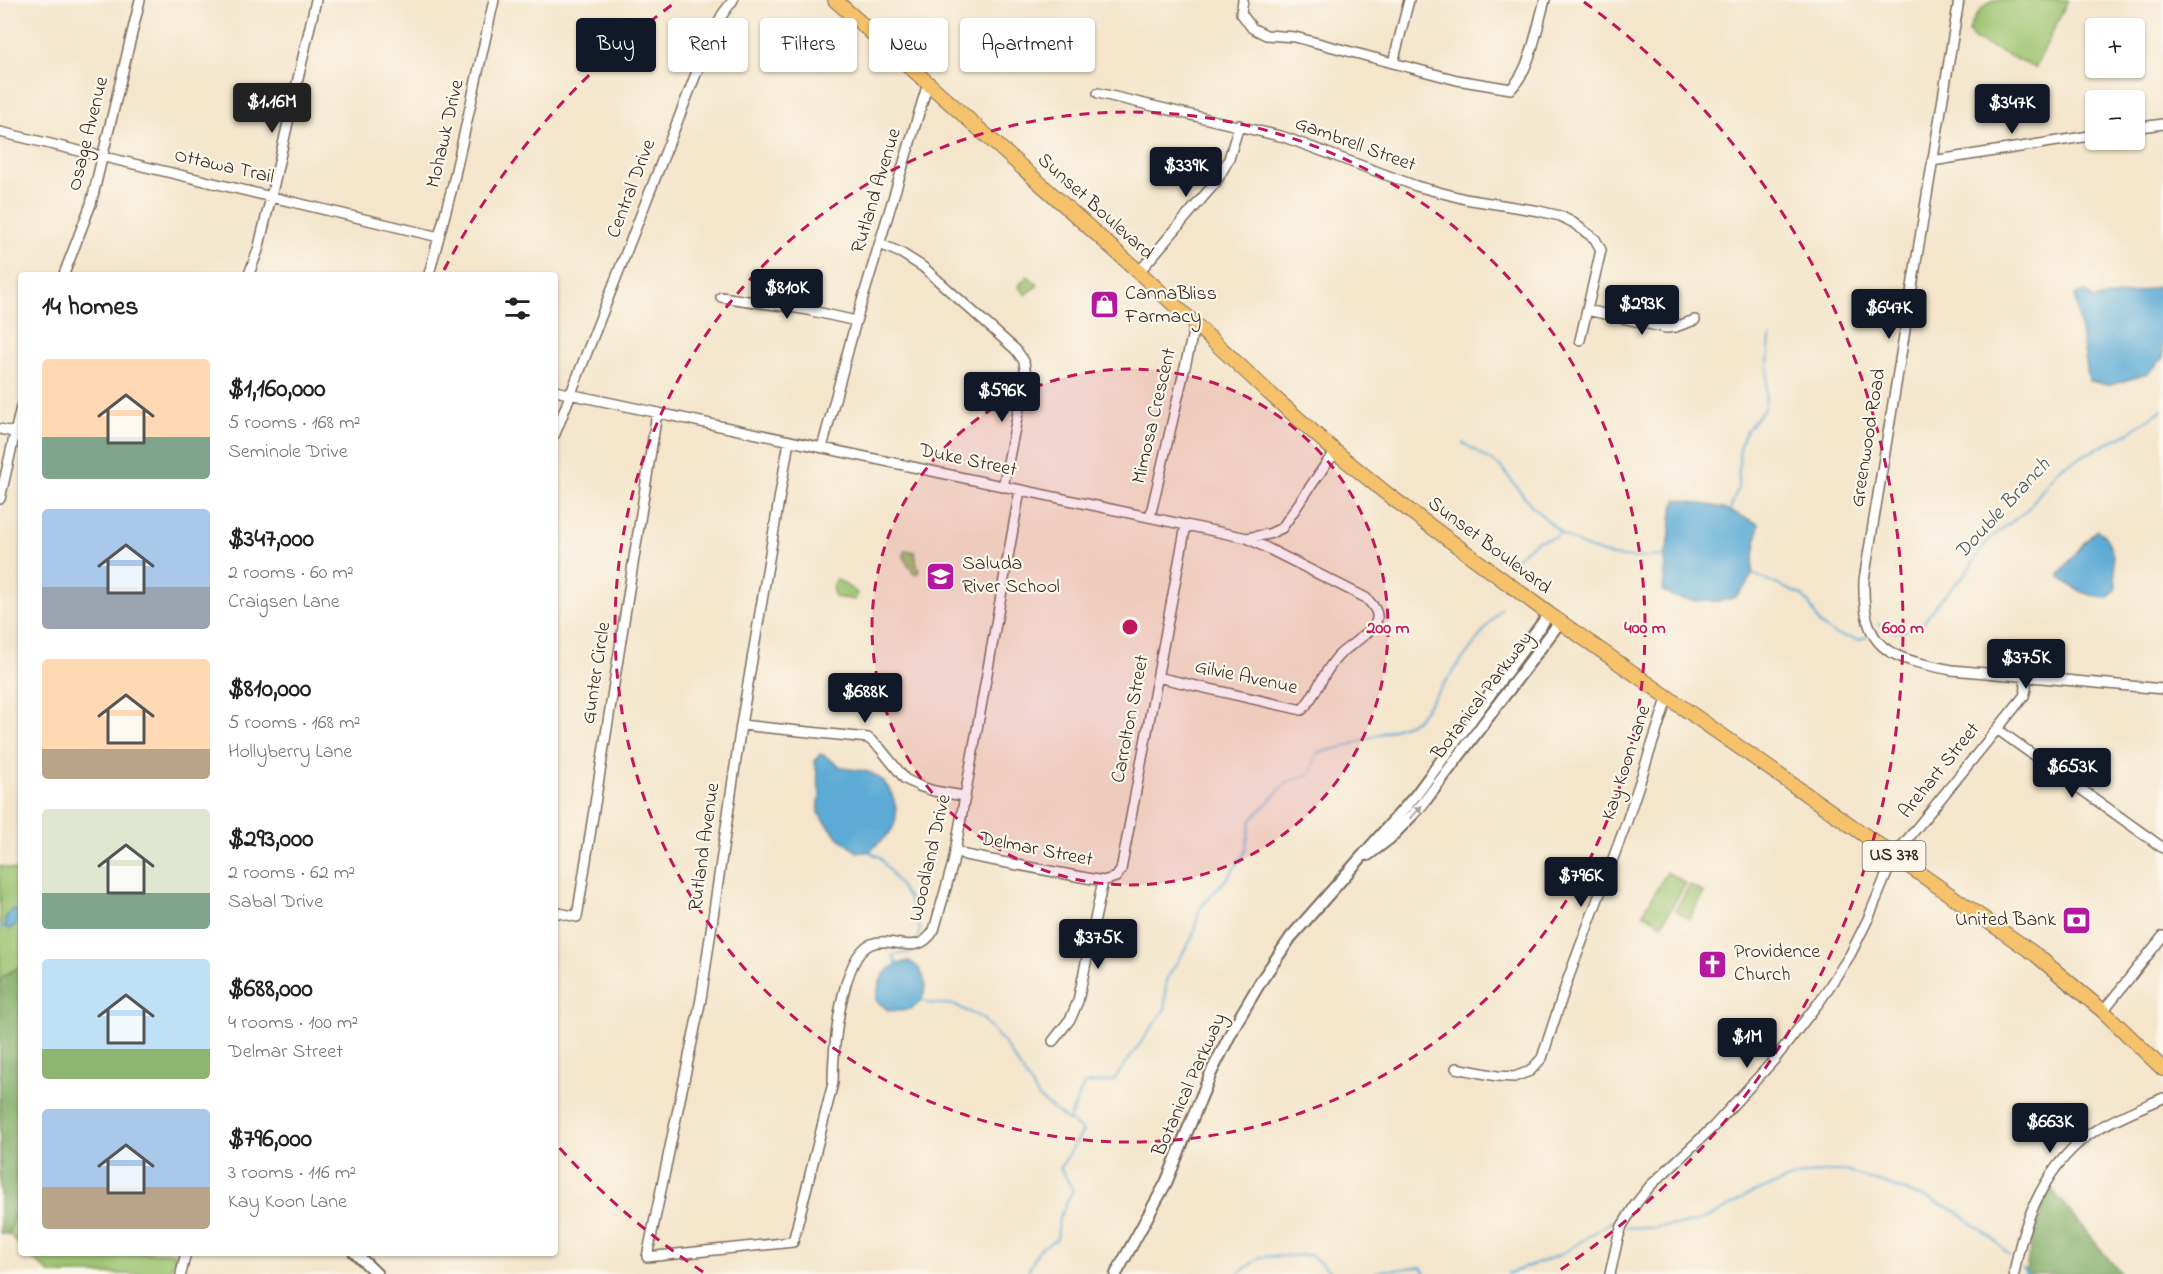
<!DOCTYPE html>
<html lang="en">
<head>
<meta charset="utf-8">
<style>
	:root { --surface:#fff; --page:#f6f6f6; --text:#222; --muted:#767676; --accent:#111827 }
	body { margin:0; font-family:"Indie Flower",sans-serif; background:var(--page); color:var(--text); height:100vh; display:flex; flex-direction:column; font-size:22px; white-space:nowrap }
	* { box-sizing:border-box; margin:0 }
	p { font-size:20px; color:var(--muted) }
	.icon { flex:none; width:33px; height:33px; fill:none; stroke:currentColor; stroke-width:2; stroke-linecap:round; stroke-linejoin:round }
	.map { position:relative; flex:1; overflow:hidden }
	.details { position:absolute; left:18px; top:272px; width:540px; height:984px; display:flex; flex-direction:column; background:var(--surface); border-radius:6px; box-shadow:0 2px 4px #0004 }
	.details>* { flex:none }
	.hud { position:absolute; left:576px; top:18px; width:570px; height:54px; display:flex; gap:12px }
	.controls { position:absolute; left:2085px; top:18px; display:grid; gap:12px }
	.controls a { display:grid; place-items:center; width:60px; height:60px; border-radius:6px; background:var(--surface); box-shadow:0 2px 4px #0004; font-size:30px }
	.price { position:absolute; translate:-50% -51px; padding:0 14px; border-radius:6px; background:var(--accent); color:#fff; font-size:20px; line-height:39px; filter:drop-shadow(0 2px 3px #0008) }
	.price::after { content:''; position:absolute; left:50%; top:36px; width:18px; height:14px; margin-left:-9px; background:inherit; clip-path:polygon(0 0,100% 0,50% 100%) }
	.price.active { background:#222; color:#fff }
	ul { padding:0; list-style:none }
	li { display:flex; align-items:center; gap:18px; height:150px; padding:0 24px }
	li span { display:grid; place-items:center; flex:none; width:168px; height:120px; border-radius:6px; color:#555 }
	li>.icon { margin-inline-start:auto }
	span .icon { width:72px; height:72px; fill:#fffc; stroke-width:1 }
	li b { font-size:26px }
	h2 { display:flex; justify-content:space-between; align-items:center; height:72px; padding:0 24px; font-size:26px }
	.chip { padding:0 21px; border-radius:6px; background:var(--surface); box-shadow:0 2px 4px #0004; font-size:21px; line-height:54px }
	.chip.active { background:var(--accent); color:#fff }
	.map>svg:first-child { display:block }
	.green { fill:#9cc46f; stroke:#6c7746; stroke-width:1.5 }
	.forest { fill:#7daa62; stroke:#5c6a40; stroke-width:1.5 }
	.water { fill:#5caad6; stroke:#4c6a7a; stroke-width:1.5 }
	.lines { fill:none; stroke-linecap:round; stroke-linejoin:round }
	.stream { stroke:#5caad6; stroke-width:2 }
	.minor-casing { stroke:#7c6b5b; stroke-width:12 }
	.tertiary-casing { stroke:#7c6b5b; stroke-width:14 }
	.primary-casing { stroke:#7c6b5b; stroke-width:16 }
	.minor { stroke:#fff; stroke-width:9 }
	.tertiary { stroke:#fff; stroke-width:10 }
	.primary { stroke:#f5c16b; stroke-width:14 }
	.oneway { fill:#a79f9a }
	.ring { fill:none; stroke:#c2185b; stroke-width:3; stroke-dasharray:10 8 }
	.labels { text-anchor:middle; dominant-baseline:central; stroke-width:4.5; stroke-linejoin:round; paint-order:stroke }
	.shield { fill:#fbf7ec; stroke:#75685c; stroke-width:1.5 }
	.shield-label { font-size:18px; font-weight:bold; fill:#3b2a1e }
	.street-label { font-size:20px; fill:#3b2a1e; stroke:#fbf7ec }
	.poi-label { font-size:20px; fill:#3b2a1e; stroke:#fbf7ec; text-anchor:start }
	.water-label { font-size:21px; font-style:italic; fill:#47575e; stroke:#fbf7ec }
	.centre { fill:#c2185b; stroke:#fbf7ec; stroke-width:3 }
	.ring-label { font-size:18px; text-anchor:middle; font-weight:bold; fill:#c2185b; stroke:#fbf7ec; stroke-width:4.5; stroke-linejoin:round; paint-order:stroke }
</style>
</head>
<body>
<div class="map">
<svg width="2163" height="1274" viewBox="0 0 2163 1274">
	<rect width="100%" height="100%" fill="#fbf7ec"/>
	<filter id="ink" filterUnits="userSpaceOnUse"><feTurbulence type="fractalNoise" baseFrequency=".0167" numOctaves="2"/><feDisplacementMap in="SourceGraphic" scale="12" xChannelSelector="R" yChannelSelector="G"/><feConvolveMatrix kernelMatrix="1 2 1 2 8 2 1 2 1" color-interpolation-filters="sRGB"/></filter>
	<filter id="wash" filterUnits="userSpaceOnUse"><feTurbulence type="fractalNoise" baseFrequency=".008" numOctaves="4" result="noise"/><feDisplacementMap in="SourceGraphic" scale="24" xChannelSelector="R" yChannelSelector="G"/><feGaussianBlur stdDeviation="1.35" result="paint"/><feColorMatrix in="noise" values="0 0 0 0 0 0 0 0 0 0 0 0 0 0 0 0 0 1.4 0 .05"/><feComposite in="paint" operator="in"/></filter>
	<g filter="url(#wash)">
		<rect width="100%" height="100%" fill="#f4e5cb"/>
		<path class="green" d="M1993,0h75l-33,68 -61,-29 -5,-7c3,-14 12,-24 24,-32z
			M1028,276l10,9 -12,10 -8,-9z
			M905,550l10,2 2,14 2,3 -1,4h-5c-3,-10 -12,-11 -8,-23z
			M837,579l20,14 -2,7 -20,-3 -3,-9z
			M0,866l21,6v375l-12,-13 -9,-1z
			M1667,872l19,11 -24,41 -19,-11z
			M1690,885l14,8 -15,26 -14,-9z
			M26,1253h150l-6,21h-119z"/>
		<path class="forest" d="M21,966v226l-12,42 -9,-1v-255z
			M2049,1186l72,88h-96l8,-40z"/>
		<path class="water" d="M2162,285l1,73 -16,16 -37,11 -21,-4 -14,-86 11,-3 7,7 40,-6z
			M1677,499l46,9 36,16 -7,45 1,5c-5,6 -10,18 -17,22 -14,9 -61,6 -73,-5l3,-27 -2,-8c10,-17 3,-41 13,-57z
			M2097,530c19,10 17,39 19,58l-8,10c-16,0 -39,-10 -49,-23l24,-31z
			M820,754c10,3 15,11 24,14 9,2 19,1 27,5 21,10 33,40 19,59 -6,8 -14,12 -20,20h-13l-20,-16 -19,-23 2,-19 -5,-33z
			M12,909l6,2c3,8 -2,17 -10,18l-3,-2v-9z
			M908,961c26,9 24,58 -20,49l-12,-10c3,-22 8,-34 32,-39z"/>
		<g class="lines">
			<path class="stream" d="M1463,443l37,23 31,39 31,29 21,12 29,10 21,2 31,-2
				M1730,510l8,-22 2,-43 7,-15 18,-23 5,-70
				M1514,560l22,-19 20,-4 4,-5
				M1753,574l48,21 8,8 10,20 7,6 8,5 25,6 7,-3
				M1878,624l17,8 25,-4 16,-24 29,-30 24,-35 37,-28 33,-43 71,-36 33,-23
				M867,851l13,6 29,42 11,30 -2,8
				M0,929l4,-4
				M897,964l-4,-9 20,-3
				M921,999l6,4 27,2 28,13 22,25 36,56 28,22
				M1083,1131l-14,-11 15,-36 29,-3 52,-72 1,-29 26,-42 8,-30 28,-31 17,-25 6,-32 36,-38 23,-7 7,-22 27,-6 72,-26 85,-113
				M1627,1227l24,1 43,-5 24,-10 30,-18 49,-19 29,-5h20l83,28 27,12 37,28 17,17
				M2022,1268l5,6
				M1027,1274l12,-25 18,-10 2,-21 14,-28 -13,-22 23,-37
				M1238,1274l22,-17 51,-2 22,19
				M1374,1274l6,-3 41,-4 4,7
				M1507,1274l53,-19 51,-33 9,4"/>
		</g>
	</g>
	<g filter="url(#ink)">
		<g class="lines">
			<defs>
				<path id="minor" d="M1243,0l-2,13 11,15 14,7 29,2 162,43 54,9c20,-20 26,-62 34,-89
					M1959,0l-95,580c-2,71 25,78 88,90l211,19
					M1393,63l16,-63
					M1098,93l186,44 132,49 49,13 74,12 21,5 12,6 23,17 6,11 -21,90
					M2134,128l29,-4
					M0,132l439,105
					M1932,161l164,-26
					M880,244l21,9 22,14 93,83 8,11 3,22 -8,25 -16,79
					M1139,272l77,-90 13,-23 10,-34
					M64,274l27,-70 49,-204
					M249,274l9,-24 13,-53 45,-197
					M429,274l23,-86 42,-188
					M721,297l82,12 53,12
					M1587,310l79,18 9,-1 20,-7
					M555,391l692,147 22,-4 13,-6 46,-67 9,-8
					M0,429l21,5
					M555,434l150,-383 17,-36 11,-15
					M789,441l-48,284 -40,274 -54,258 146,-15 40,-159c0,-29 7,-126 38,-139 22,-9 46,15 63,-14l19,-67 67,-373
					M822,448l34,-127 72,-238
					M0,499l21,-92
					M1150,517l45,-193
					M1157,677l145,33c15,-16 21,-38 36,-54 10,-10 33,-23 38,-34 4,-9 -3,-17 -10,-24l-119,-60
					M741,725l127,13 12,10 25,31 14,7 15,5 30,5
					M1997,729l166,119
					M955,850l10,5 138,26 13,-4 5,-7 65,-345
					M555,912l22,5 80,-504
					M2103,1011l60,-75
					M1053,1041l18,-23 7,-17 25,-120
					M1456,1068l41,8 17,1 16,-6 12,-13 26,-79 59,-158 41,-125
					M181,1274l5,-22
					M1610,1274l8,-36 4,-12 13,-21 15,-19 63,-59 61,-67 46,-59 30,-46 18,-36 26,-63 130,-160 2,-7 -1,-12
					M2014,1274c9,-55 33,-113 82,-144 21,-13 45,-22 67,-32"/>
				<path id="tertiary" d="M1368,855l21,-16 33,-34 138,-183
					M354,1252l23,22
					M1116,1274l50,-91 45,-110 24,-48 26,-44 30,-44 125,-142 133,-181"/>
				<path id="primary" d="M835,0l304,272 129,120 69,61 50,41 162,120 487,341 67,56 60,58"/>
			</defs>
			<use href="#minor" class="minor-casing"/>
			<use href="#tertiary" class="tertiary-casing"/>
			<use href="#primary" class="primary-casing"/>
			<use href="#minor" class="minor"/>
			<use href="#tertiary" class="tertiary"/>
			<use href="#primary" class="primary"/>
		</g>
		<defs><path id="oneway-solid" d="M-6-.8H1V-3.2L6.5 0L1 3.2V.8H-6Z" transform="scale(1.5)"/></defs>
		<use class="oneway" href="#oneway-solid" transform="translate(1416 812) rotate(-48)"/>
	</g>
	<circle cx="1130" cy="627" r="258" fill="#c2185b" fill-opacity=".12"/>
	<g class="ring">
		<circle cx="1130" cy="627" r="258"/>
		<circle cx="1130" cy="627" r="515"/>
		<path d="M703 1272A773 773 0 0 1 556 1144M444 270A773 773 0 0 1 676 2M1584 2A773 773 0 0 1 1557 1272"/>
	</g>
	<defs>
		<symbol id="shop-square" viewBox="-11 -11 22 22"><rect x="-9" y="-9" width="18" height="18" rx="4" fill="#b5179e" stroke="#fbf7ec"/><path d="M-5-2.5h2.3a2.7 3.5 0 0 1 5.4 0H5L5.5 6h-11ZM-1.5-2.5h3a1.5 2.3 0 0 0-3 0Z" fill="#fff"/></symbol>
		<symbol id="school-square" viewBox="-11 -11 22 22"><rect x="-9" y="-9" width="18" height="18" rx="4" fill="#b5179e" stroke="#fbf7ec"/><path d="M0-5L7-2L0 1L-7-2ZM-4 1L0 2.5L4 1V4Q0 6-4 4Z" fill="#fff"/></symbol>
		<symbol id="bank-square" viewBox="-11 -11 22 22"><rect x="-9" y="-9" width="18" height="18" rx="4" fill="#b5179e" stroke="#fbf7ec"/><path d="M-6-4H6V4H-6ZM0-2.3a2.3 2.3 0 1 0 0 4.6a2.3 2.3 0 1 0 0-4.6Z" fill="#fff"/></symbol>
		<symbol id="church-square" viewBox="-11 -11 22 22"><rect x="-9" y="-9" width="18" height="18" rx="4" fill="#b5179e" stroke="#fbf7ec"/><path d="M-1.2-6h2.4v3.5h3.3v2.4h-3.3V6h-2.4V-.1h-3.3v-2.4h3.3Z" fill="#fff"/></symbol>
	</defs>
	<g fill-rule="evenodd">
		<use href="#shop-square" x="1088" y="288" width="33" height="33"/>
		<use href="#school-square" x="924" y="560" width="33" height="33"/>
		<use href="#bank-square" x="2060" y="904" width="33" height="33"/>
		<use href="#church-square" x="1696" y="948" width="33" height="33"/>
	</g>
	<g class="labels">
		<rect class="shield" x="1862.5" y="841" width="63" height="30" rx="4.5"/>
		<g class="shield-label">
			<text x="1894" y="856">US 378</text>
		</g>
		<g class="street-label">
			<text transform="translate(89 134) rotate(-76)">Osage Avenue</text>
			<text transform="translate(446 134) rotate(-77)">Mohawk Drive</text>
			<text transform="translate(1355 145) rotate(20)">Gambrell Street</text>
			<text transform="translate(224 167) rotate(13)">Ottawa Trail</text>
			<text transform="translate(632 189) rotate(-69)">Central Drive</text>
			<text transform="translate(877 191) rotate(-73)">Rutland Avenue</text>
			<text transform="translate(1095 207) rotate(42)">Sunset Boulevard</text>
			<text transform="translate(1155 416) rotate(-77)">Mimosa Crescent</text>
			<text transform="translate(1869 438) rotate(-81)">Greenwood Road</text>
			<text transform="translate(968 461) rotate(12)">Duke Street</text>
			<text transform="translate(1489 546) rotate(37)">Sunset Boulevard</text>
			<text transform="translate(597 673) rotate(-81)">Gunter Circle</text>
			<text transform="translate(1246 678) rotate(12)">Gilvie Avenue</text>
			<text transform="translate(1483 696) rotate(-53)">Botanical Parkway</text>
			<text transform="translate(1131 719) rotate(-79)">Carrolton Street</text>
			<text transform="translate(1627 763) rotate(-72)">Kay Koon Lane</text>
			<text transform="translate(1940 771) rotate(-51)">Arehart Street</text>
			<text transform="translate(705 847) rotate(-82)">Rutland Avenue</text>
			<text transform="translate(1036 850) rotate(11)">Delmar Street</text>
			<text transform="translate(931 858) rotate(-77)">Woodland Drive</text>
			<text transform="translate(1190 1085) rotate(-66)">Botanical Parkway</text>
		</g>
		<g class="poi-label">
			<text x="1125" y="294">CannaBliss<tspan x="1125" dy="23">Farmacy</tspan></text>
			<text x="962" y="564">Saluda<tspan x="962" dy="23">River School</tspan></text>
			<text x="2056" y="920" text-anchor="end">United Bank</text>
			<text x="1734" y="952">Providence<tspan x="1734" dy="23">Church</tspan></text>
		</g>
		<g class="water-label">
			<text transform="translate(2003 509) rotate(-47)">Double Branch</text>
		</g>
	</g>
	<circle cx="1130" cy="627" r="9" class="centre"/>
	<g class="ring-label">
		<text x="1388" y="633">200 m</text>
		<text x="1645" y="633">400 m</text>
		<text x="1903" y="633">600 m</text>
	</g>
</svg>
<div class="controls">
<a>+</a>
<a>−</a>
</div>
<b class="price active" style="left:272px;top:134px">$1.16M</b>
<b class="price" style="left:2012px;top:135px">$347K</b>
<b class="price" style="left:1186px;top:198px">$339K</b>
<b class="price" style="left:787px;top:320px">$810K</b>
<b class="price" style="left:1642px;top:336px">$293K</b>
<b class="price" style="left:1889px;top:340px">$647K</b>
<b class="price" style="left:1002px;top:423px">$596K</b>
<b class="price" style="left:2026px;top:690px">$375K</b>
<b class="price" style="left:865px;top:724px">$688K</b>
<b class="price" style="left:2072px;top:799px">$653K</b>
<b class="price" style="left:1581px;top:908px">$796K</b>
<b class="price" style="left:1098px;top:970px">$375K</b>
<b class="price" style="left:1747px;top:1069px">$1M</b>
<b class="price" style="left:2050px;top:1154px">$663K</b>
<div class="hud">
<a class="chip active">Buy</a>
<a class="chip">Rent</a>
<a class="chip">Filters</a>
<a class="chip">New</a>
<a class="chip">Apartment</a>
</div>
<section class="details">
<h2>14 homes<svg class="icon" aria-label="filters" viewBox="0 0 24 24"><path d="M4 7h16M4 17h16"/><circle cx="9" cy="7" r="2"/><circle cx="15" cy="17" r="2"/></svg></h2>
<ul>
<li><span style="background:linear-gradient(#ffd9b3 65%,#7fa58c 0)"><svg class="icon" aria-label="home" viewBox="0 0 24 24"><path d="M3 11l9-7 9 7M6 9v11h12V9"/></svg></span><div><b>$1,160,000</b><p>5 rooms · 168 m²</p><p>Seminole Drive</p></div></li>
<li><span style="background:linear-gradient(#a9c7e8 65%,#9aa5b1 0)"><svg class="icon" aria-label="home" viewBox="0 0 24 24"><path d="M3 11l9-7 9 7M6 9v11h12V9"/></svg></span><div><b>$347,000</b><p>2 rooms · 60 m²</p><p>Craigsen Lane</p></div></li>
<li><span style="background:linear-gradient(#ffd9b3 75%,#b9a48a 0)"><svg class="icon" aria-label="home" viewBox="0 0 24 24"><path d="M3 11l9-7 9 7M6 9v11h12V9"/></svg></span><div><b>$810,000</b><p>5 rooms · 168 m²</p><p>Hollyberry Lane</p></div></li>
<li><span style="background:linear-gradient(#dfe7d0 70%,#7fa58c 0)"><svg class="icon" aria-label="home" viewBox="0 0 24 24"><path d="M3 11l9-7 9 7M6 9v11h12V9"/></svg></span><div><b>$293,000</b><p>2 rooms · 62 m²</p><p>Sabal Drive</p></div></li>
<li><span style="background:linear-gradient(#bfe0f5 75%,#8fb573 0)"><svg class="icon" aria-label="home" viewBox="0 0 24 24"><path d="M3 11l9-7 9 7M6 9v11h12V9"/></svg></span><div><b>$688,000</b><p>4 rooms · 100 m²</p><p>Delmar Street</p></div></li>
<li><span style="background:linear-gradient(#a9c7e8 65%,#b9a48a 0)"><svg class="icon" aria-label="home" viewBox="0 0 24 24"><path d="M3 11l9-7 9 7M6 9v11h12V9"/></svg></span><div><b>$796,000</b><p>3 rooms · 116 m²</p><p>Kay Koon Lane</p></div></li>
</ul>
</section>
</div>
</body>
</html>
